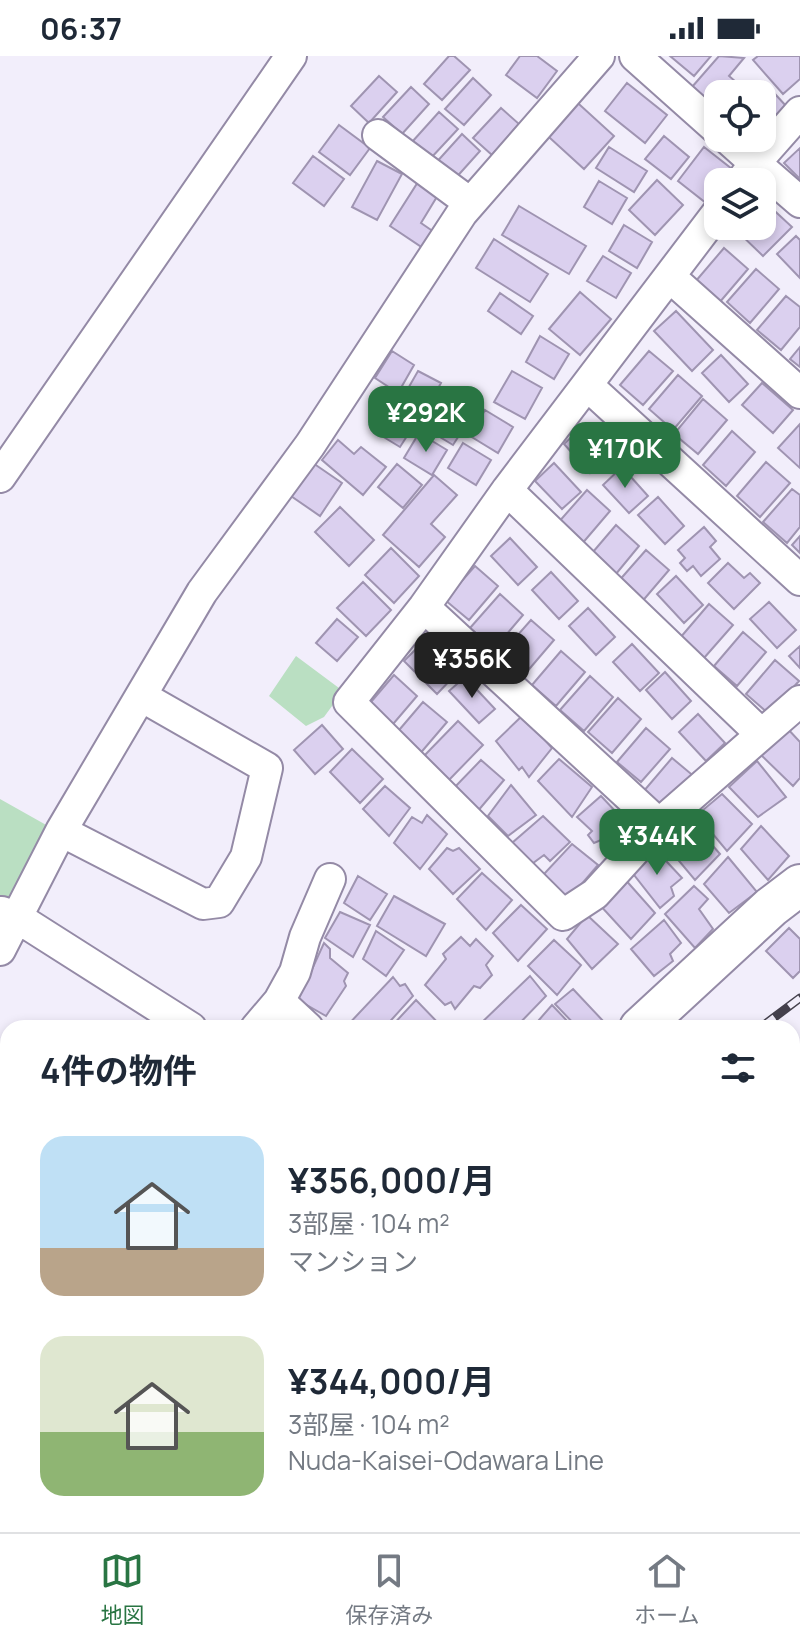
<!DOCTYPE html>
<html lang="ja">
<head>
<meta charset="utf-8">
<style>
	:root { --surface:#fff; --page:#f2f2f3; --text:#1f2937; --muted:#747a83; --line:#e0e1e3; --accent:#297543 }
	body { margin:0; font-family:Manrope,"Noto Sans JP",sans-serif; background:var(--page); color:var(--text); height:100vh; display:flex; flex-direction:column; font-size:30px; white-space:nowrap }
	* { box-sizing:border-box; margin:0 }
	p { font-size:26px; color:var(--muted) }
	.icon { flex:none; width:44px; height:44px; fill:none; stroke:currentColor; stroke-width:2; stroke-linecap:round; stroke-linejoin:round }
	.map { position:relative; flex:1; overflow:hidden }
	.drawer { position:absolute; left:0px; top:964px; width:800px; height:512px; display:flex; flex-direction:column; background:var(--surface); border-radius:24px 24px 0 0; box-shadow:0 4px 12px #0003 }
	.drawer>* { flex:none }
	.buttons { position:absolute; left:704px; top:24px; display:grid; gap:16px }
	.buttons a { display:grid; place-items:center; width:72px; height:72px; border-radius:16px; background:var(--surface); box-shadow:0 4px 12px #0003; font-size:40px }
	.price { position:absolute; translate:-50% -68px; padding:0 18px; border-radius:16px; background:var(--accent); color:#fff; font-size:26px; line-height:52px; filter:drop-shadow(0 2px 4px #0008) }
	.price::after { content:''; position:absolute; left:50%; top:48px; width:24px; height:18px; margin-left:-12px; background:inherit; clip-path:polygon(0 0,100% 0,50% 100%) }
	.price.selected { background:#222; color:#fff }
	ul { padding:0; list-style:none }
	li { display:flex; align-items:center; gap:24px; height:200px; padding:0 40px }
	li span { display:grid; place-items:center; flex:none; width:224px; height:160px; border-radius:24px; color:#555 }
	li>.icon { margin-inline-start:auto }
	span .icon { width:96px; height:96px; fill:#fffc; stroke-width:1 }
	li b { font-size:34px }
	h2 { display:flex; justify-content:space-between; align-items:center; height:96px; padding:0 40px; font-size:34px }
	.status { display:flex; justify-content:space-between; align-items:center; height:56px; padding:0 40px; background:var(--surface); direction:ltr }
	.status svg { height:22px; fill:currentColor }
	.menu { display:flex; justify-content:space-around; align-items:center; height:112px; border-top:2px solid var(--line); background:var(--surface); font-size:22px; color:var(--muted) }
	.menu a { display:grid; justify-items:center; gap:4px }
	.menu .selected { color:var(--accent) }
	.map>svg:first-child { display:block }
	.green { fill:#badfc2 }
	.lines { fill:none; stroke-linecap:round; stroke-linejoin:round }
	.stream { stroke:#a0deb0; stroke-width:9 }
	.building { fill:#dbd0ef; stroke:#9f94b1; stroke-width:2 }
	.minor-casing { stroke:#948aa6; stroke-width:34 }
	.major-casing { stroke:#948aa6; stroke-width:44 }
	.minor { stroke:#fff; stroke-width:30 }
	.major { stroke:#fff; stroke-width:40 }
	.rail-casing { stroke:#44404c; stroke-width:9 }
	.rail { stroke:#f2eefb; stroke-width:6; stroke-dasharray:18; stroke-linecap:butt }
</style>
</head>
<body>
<div class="status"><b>06:37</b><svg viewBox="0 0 49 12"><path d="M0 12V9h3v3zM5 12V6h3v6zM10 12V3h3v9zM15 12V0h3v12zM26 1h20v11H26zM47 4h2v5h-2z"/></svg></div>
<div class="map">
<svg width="800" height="1476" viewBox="0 0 800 1476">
	<rect width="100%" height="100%" fill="#f2eefb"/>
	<path class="green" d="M296,600l47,35 -19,26 -18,9 -37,-30z
		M0,743l48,27 -38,88 -10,-2z"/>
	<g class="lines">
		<path class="stream" d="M792,1271l8,-13
			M637,1468v8"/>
	</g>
	<path class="building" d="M449,0h5l16,14 -28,30 -18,-16z
		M520,0h17l20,15 -20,27 -31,-23z
		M670,0h41l-17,20z
		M719,0l25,2 -15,18 14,12 -5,6h-20l-2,14 -24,-21z
		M758,0h42v23l-17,15 -30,-34z
		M379,20l18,16 -28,31 -18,-17z
		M473,22l18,17 -27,30 -19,-16z
		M764,26l23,25 -25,23v-36h-12z
		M627,27l40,32 -22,28 -40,-32z
		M411,31l18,17 -27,30 -19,-17z
		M569,39l45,41 -30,33 -45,-41z
		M501,52l18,16 -27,31 -19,-17z
		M439,56l19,17 -28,30 -18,-17z
		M339,69l31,23 -20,27 -31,-23z
		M462,78l18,17 -27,30 -19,-16z
		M664,80l25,21 -18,22 -26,-20z
		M609,91l38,24 -13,21 -38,-24z
		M704,91l28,22 -10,13h-4v5l-12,16 -28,-22z
		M800,92v31l-16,-16z
		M313,100l31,23 -20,27 -31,-23z
		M377,105l25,13 -25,46 -25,-13z
		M657,124l26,25 -28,30 -26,-25z
		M599,125l28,17 -15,26 -28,-17z
		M418,126l20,13 -17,28 13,9 -11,16 -33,-22z
		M765,146l27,25 -29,29 -26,-25 4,-5h21v-21z
		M519,150l67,40 -17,28 -67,-39z
		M624,169l28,17 -15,26 -28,-17z
		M796,180l4,4v38l-23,-24z
		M494,183l54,35 -18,28 -54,-34z
		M724,192l24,21 -29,34 -24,-21z
		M603,200l28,17 -15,25 -29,-17z
		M756,213l23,20 -29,34 -23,-21z
		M580,236l31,27 -31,36 -31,-26z
		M500,237l33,23 -12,18 -33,-23z
		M786,240l14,11v20l-19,23 -24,-20z
		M676,255l37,39 -21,21 -38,-40z
		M540,280l29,18 -15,25 -28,-17z
		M800,291v20l-10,-8z
		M392,295l22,14 -16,28 -23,-15z
		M649,295l24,20 -30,34 -23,-20z
		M721,299l27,29 -19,18 -27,-29z
		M418,315l23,12 -20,36 -23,-13z
		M512,315l30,17 -17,31 -31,-17z
		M678,319l24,21 -29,34 -24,-21z
		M762,327l31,27 -20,23 -31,-28z
		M703,343l24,21 -29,34 -24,-20z
		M441,347l28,17 -16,25 -28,-17z
		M388,349l28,17 -16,25 -28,-17z
		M485,354l28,17 -15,26 -28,-17z
		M800,368v44l-22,-20z
		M583,370l26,29 -19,18 -26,-29z
		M732,375l23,21 -29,34 -23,-21z
		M419,377l28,17 -15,25 -28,-17z
		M338,384l16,14 7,-7 25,20 -23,28 -41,-35z
		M463,387l28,17 -15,25 -28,-17z
		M310,405l32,22 -22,33 -32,-22z
		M766,406l24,21 -30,34 -23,-21z
		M554,407l27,29 -19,17 -27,-28z
		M397,408l25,21 -19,23 -25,-21z
		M622,411l26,29 -19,17 -26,-28z
		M434,419l23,20 -26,29 14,13 -26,30 -36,-32z
		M792,433l8,6v32l-13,16 -24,-21z
		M587,434l23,21 -29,34 -24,-21z
		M658,441l26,29 -19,18 -27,-29z
		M340,451l34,33 -25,26 -34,-34z
		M616,469l23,21 -28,34 -24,-21z
		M704,471l12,14 -6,6 10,12 -19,17 -8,-10 -6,5 -7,-8 5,-5 -7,-8z
		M800,480v17l-8,-8z
		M510,482l27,29 -19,18 -27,-29z
		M391,492l28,28 -25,27 -29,-28z
		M646,494l23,20 -29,34 -23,-21z
		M728,507l16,15 6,-5 10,10 -26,26 -26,-26z
		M475,510l23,20 -29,34 -24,-20z
		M551,516l27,29 -19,18 -27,-29z
		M676,520l27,29 -19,18 -27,-29z
		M363,526l28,28 -25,26 -29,-28z
		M500,538l23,21 -29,34 -24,-21z
		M769,546l27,28 -19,18 -27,-29z
		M709,548l24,21 -29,33 -24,-20z
		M588,552l27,29 -19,18 -27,-29z
		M337,563l21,18 -21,24 -21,-18z
		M531,564l23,20 -29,34 -24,-20z
		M743,576l23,20 -29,34 -23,-20z
		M424,585l33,32 -20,21 -33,-33z
		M632,588l27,29 -19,18 -27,-29z
		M800,590v22l-11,-12z
		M561,595l24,21 -29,34 -24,-21z
		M775,604l24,21 -30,33 -23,-20z
		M665,616l26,29 -19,18 -26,-29z
		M394,619l23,21 -29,34 -23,-21z
		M590,620l23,21 -29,34 -24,-21z
		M465,621l30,32 -16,14 -30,-32z
		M618,642l23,21 -29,34 -24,-21z
		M423,646l24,20 -29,34 -24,-20z
		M698,658l27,29 -19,18 -27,-29z
		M523,659l29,33 -23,29 -7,-10 -3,3 -23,-29z
		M458,665l25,24 -36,37 -25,-24z
		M322,669l21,24 -28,25 -21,-24z
		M786,671l14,15v36l-7,8 -33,-32z
		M646,672l24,21 -29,33 -24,-20z
		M352,693l31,30 -23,24 -30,-31z
		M672,702l24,20 -30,34 -23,-20z
		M559,703l33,28 -20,30 -34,-36z
		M481,704l23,20 -27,32 -25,-22z
		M757,705l29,36 -28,20 -29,-30z
		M511,729l25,30 -28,21 -20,-20z
		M385,730l25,22 -21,28 -26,-27z
		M722,738l30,30 -25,27 -30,-36z
		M601,740l34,36 -23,24 -11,-16 -7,3 -6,-8 4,-4 -15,-14z
		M427,759l20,19 -27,35 -26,-26 18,-26 10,6z
		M543,760l27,26 -20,19 -6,-6 -15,11 -17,-23z
		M687,760l33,38 -25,26 -31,-37z
		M761,770l28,30 -21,24 -27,-31z
		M572,788l26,21 -30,35 -24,-26z
		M653,791l29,31 -11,9 3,9 -14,12 -29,-37z
		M447,792l6,3 6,-3 21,21 -27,25 -24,-25z
		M728,801l29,35 -28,21 -25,-29z
		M482,817l30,27 -26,30 -29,-31z
		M358,820l29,18 -17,26 -26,-17z
		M623,821l32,36 -24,26 -33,-36z
		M694,830l14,13 -9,10 14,20 -18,19 -30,-34z
		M394,840l51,28 -19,32 -49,-30z
		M521,849l26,24 -29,32 -25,-28z
		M340,856l30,13 -17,32 -28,-19z
		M587,859l31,29 -26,25 -25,-30z
		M664,864l17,23 -11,11 3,7 -19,15 -23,-27z
		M789,872l11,11v32l-7,7 -27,-27z
		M376,875l28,19 -18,26 -23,-17z
		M461,881l9,9 6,-7 17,17 -7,9 6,10 -12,13 -6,-2 -19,23 -4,-7 -6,3 -20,-20 21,-26 -3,-5z
		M554,884l27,25 -24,30 -29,-29z
		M324,887l6,6v9l18,15 -4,8 2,5 -20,30 -28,-16z
		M530,920l16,20 -31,32h-39z
		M393,921l7,9 5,-2 8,12 -29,32h-39z
		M573,933l32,34 -5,5h-22l-23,-24z
		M416,944l27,28h-53z
		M552,949l18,19 -4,4h-34z
		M798,990l2,1v32l-4,4 -4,-2v-25z
		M792,1028l8,5v27l-8,13z
		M800,1136v37l-8,-5v-19z
		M792,1172l8,5v23l-8,12z
		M800,1394v82h-47l5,-8h34v-60z
		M179,1468h15l8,8h-31z
		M216,1468h18l1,5 -17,3z
		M272,1468h24l-7,8h-17l-4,-4z
		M355,1468h32l7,6 -35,2 -6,-5z
		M665,1468h14l6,6 -2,2h-24z"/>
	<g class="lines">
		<defs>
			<path id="minor" d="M635,0l83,74
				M378,79l92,68
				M727,82l28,25 45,-51
				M741,126l14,-19 45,39
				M718,156l-211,278 -83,117 -75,95 214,213 32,-21 64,-70 141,-123
				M670,221l130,116
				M587,329l213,195
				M0,421l291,-421
				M507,434l254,244
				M424,551l235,217
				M61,775l142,73 16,-2 27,-45 21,-89 -126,-72
				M2,856l16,6 173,110
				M0,894l61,-119 141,-239 108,-147 152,-232 137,-157
				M279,945l29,27
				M256,972l23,-27 16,-29 10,-35 25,-58
				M792,1093l8,6
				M0,1436l8,-12
				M328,1468l3,8
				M471,1476l7,-8"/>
			<path id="major" d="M640,972l131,-121 29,-22
				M121,1476l8,-8"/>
		</defs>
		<use href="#minor" class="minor-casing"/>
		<use href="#major" class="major-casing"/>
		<use href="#minor" class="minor"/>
		<use href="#major" class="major"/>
		<defs>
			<path id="rail" d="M760,972l40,-30
				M313,1476l7,-8"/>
		</defs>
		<use href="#rail" class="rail-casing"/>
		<use href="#rail" class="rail"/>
	</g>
</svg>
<div class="buttons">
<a><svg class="icon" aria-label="locate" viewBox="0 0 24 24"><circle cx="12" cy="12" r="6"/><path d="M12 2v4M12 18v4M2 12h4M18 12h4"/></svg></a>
<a><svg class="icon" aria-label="layers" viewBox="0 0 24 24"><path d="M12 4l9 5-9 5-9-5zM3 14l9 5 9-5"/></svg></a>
</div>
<b class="price" style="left:426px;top:398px">¥292K</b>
<b class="price" style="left:625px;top:434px">¥170K</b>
<b class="price selected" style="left:472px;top:644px">¥356K</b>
<b class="price" style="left:657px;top:821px">¥344K</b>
<section class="drawer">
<h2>4件の物件<svg class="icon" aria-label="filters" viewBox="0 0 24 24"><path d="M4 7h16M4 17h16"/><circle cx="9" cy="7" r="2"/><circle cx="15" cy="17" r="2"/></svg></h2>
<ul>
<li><span style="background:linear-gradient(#bfe0f5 70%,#b9a48a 0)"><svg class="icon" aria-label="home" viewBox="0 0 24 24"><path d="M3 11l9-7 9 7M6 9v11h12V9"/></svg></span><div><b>¥356,000/月</b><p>3部屋 · 104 m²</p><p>マンション</p></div></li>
<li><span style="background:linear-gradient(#dfe7d0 60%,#8fb573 0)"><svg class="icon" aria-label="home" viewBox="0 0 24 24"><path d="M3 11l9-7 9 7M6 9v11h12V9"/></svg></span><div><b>¥344,000/月</b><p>3部屋 · 104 m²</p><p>Nuda-Kaisei-Odawara Line</p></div></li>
</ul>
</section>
</div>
<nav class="menu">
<a class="selected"><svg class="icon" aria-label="map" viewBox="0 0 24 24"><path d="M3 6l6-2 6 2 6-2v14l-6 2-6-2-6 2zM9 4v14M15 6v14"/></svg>地図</a>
<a><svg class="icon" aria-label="saved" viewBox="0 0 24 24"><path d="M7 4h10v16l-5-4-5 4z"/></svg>保存済み</a>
<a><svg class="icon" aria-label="home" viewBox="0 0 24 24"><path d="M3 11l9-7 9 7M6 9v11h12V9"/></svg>ホーム</a>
</nav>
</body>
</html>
